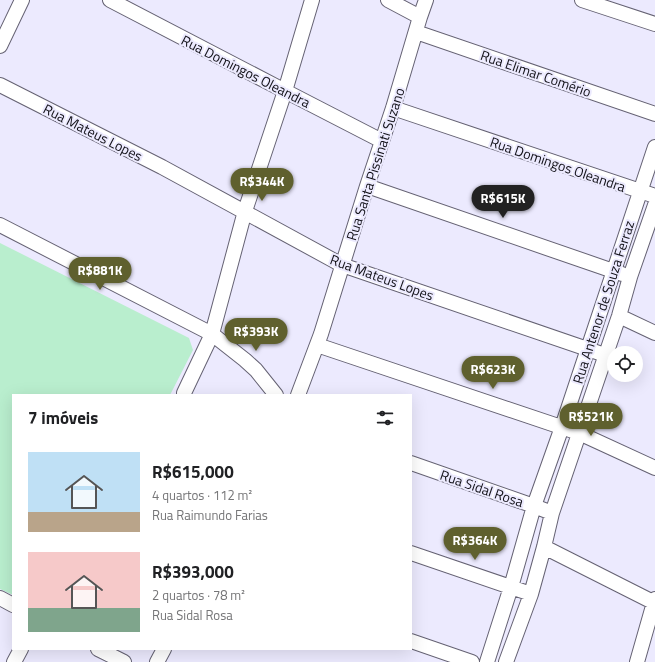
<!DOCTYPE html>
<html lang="pt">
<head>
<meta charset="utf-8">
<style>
	:root { --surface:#fff; --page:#f6f6f6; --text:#202124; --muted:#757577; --accent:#5f602e }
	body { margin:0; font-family:"Titillium Web",sans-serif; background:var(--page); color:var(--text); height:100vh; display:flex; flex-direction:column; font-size:15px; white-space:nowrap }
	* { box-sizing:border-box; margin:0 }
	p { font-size:13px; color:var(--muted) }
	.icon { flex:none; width:22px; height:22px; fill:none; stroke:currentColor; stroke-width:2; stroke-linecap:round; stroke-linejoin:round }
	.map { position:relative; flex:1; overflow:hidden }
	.panel { position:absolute; left:12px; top:394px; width:400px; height:256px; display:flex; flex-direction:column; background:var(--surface); border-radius:0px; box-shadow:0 4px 16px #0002 }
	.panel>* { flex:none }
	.tools { position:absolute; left:607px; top:346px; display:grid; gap:8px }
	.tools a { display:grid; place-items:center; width:36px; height:36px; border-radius:50%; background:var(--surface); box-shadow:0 4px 16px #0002; font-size:20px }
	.price { position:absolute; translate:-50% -34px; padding:0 9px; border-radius:14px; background:var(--accent); color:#fff; font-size:13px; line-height:26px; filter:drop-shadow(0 1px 2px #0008) }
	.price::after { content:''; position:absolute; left:50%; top:24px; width:12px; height:9px; margin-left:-6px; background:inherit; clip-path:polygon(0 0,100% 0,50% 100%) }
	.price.on { background:#222; color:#fff }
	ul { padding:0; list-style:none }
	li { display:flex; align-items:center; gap:12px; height:100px; padding:0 16px }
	li span { display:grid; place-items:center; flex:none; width:112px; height:80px; border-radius:0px; color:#555 }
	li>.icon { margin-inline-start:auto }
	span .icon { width:48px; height:48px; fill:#fffc; stroke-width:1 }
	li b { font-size:17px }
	h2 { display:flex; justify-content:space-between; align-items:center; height:48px; padding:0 16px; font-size:17px }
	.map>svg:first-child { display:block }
	.green { fill:#b9eece }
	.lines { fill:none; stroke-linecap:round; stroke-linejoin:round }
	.minor-casing { stroke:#656273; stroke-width:16 }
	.minor { stroke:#fff; stroke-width:14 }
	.labels { text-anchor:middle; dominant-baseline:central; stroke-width:4; stroke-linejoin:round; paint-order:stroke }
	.street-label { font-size:14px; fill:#111017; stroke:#eceafe }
</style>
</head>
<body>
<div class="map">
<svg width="655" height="662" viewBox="0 0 655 662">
	<rect width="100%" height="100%" fill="#eceafe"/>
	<path class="green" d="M0,243l189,95 4,12 -23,45h-157v200l-13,-6z"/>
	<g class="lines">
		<defs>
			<path id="minor" d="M110,0l175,91 97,50
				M388,0l32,17
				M582,0l73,24
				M416,32l239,82
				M0,46l22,-46
				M0,85l162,82 180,98 263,90
				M393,108l262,88
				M367,186l255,88
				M0,225l212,109 33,26 11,10 20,25
				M619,316l36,17
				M317,345l262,88 76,35
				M184,393l28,-59 33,-123 40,-120 27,-91
				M298,395l23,-61 46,-148 26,-78 27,-91 6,-17
				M411,463l123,43 18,7
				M544,547l111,56
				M411,553l120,41
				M0,598l13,7
				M411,641l61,21
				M98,649l26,13
				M14,662l7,-13
				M157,662l7,-13
				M487,662l24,-75 23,-81 28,-79 93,-280
				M506,662l25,-68 13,-47 8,-34 67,-197 11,-39 25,-72
				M637,662l18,-63"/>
		</defs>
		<use href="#minor" class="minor-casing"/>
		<use href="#minor" class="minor"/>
	</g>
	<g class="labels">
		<g class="street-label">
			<text transform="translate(246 71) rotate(27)">Rua Domingos Oleandra</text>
			<text transform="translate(536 73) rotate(19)">Rua Elimar Comério</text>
			<text transform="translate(93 132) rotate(27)">Rua Mateus Lopes</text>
			<text transform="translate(375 164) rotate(-72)">Rua Santa Pissinati Suzano</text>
			<text transform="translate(558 164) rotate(19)">Rua Domingos Oleandra</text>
			<text transform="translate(382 277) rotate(20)">Rua Mateus Lopes</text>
			<text transform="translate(603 302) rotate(-72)">Rua Antenor de Souza Ferraz</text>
			<text transform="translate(482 488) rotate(19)">Rua Sidal Rosa</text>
		</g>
	</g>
</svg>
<div class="tools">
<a><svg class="icon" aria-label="locate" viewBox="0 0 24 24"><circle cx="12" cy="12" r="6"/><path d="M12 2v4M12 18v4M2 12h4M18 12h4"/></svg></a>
</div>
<b class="price" style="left:262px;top:202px">R$344K</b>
<b class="price on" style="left:503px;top:219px">R$615K</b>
<b class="price" style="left:100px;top:291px">R$881K</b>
<b class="price" style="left:256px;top:352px">R$393K</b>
<b class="price" style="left:493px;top:390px">R$623K</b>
<b class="price" style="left:591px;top:437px">R$521K</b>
<b class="price" style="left:475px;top:561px">R$364K</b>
<section class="panel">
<h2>7 imóveis<svg class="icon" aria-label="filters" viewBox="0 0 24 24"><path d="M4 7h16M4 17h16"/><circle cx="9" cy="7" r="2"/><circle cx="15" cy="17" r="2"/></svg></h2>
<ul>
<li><span style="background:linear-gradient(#bfe0f5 75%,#b9a48a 0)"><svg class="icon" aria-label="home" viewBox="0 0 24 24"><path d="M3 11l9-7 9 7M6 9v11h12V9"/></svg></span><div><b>R$615,000</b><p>4 quartos · 112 m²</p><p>Rua Raimundo Farias</p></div></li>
<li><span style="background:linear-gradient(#f6c9c9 70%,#7fa58c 0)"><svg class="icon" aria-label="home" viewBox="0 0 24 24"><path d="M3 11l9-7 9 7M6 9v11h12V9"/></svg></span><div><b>R$393,000</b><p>2 quartos · 78 m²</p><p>Rua Sidal Rosa</p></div></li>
</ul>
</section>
</div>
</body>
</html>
